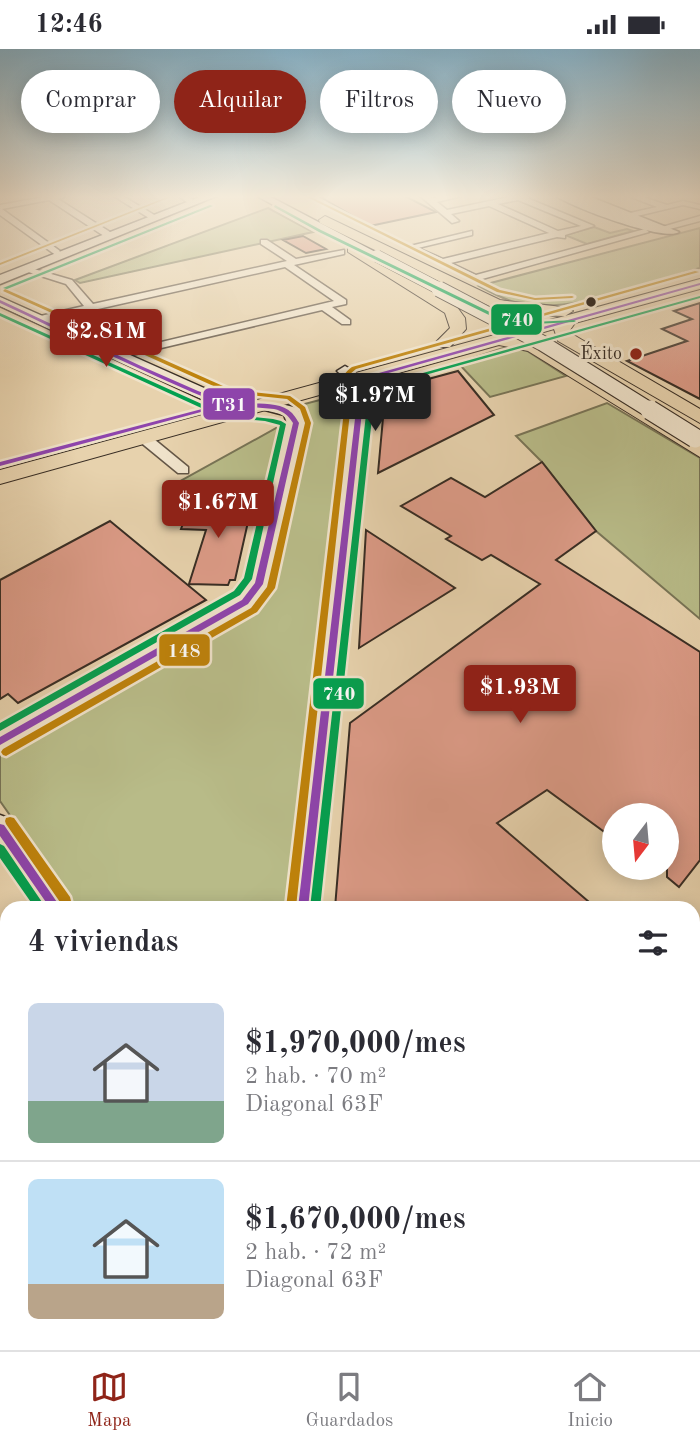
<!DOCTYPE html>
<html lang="es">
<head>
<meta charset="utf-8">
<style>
	:root { --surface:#fff; --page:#f2f2f3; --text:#2b2b33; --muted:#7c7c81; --line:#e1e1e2; --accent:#8f2418 }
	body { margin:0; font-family:"Old Standard TT",serif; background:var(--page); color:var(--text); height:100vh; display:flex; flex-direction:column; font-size:26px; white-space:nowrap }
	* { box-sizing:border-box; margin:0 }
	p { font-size:23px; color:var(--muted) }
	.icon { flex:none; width:38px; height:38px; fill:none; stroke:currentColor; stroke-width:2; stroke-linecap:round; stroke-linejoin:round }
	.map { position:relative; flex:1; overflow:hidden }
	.side { position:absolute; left:0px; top:852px; width:700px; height:450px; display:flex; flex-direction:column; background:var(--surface); border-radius:21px 21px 0 0; box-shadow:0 4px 18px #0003 }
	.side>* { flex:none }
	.guide { position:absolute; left:21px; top:21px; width:658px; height:63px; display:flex; gap:14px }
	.needle { width:46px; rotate:196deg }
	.tools { position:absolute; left:602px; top:754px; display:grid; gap:14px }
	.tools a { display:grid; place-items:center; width:77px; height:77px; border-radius:50%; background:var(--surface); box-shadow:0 4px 18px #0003; font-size:35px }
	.price { position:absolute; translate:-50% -60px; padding:0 16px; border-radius:7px; background:var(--accent); color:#fff; font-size:23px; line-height:46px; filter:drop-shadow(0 2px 4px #0008) }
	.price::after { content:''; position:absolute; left:50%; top:42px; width:21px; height:16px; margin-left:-10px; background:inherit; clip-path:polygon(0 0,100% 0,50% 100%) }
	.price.selected { background:#222; color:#fff }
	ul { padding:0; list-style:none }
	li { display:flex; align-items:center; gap:21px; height:175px; padding:0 28px }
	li+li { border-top:2px solid var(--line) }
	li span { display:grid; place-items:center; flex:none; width:196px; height:140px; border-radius:10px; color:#555 }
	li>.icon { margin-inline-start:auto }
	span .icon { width:84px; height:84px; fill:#fffc; stroke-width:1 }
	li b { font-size:30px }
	h2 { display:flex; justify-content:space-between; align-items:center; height:84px; padding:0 28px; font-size:30px }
	.pill { padding:0 24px; border-radius:32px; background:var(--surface); box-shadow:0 4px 18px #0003; font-size:24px; line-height:63px }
	.pill.selected { background:var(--accent); color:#fff }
	.status { display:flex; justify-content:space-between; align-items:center; height:49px; padding:0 35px; background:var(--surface); direction:ltr }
	.status svg { height:19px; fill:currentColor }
	.tab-bar { display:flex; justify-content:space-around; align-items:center; height:98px; border-top:2px solid var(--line); background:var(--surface); font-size:19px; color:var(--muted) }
	.tab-bar a { display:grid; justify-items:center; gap:4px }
	.tab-bar .selected { color:var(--accent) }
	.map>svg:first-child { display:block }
	.green { fill:#b8bb88; stroke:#787456; stroke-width:2 }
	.building { fill:#dc9b87; stroke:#382d24; stroke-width:2 }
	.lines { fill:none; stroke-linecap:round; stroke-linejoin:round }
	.street-casing { stroke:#645646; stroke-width:3 }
	.secondary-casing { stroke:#382d24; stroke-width:3 }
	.primary-casing { stroke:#382d24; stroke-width:2 }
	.street { fill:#efe2ca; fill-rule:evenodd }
	.secondary { fill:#efe2ca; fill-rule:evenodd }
	.primary { fill:#e7d2ad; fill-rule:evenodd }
	.secondary-bridge-far2-casing { stroke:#382d24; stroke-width:13; stroke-linecap:butt }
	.secondary-bridge-far1-casing { stroke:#382d24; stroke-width:17; stroke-linecap:butt }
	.secondary-bridge-casing { stroke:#382d24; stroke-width:21; stroke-linecap:butt }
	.secondary-bridge-far2 { stroke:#efe2ca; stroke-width:12 }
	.secondary-bridge-far1 { stroke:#efe2ca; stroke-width:15 }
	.secondary-bridge { stroke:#efe2ca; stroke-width:19 }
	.bus-1-casing { stroke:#efe2ca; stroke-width:5 }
	.bus-2-casing { stroke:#efe2ca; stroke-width:5 }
	.bus-3-casing { stroke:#efe2ca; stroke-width:5 }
	.bus-1 { fill:#8e44ad; fill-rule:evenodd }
	.bus-2 { fill:#03a04f; fill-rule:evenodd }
	.bus-3 { fill:#be820b; fill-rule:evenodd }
	.bus-dot { fill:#382d24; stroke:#efe2ca; stroke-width:2.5 }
	.poi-dot { fill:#8f2418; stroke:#efe2ca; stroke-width:2.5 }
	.labels { text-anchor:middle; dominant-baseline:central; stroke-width:6; stroke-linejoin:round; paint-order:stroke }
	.far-poi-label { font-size:18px; fill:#382d24; stroke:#efe2ca; text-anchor:end }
	.line-badge { stroke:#efe2ca; stroke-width:2.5 }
	.badge-label { font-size:19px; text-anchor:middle; font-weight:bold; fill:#fff }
</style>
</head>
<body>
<div class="status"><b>12:46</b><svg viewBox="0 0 49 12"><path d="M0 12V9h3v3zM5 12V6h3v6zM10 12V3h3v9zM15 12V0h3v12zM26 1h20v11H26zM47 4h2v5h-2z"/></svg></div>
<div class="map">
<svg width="700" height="1301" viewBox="0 0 700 1301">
	<rect width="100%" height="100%" fill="#e7d2ad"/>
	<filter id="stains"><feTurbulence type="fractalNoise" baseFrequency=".00286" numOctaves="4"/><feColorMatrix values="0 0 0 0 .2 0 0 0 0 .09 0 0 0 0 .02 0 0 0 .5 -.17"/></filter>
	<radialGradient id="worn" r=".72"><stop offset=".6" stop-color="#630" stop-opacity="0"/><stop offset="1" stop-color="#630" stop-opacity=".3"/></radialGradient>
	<path class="green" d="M268,159l45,24 -233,51 -5,-3z
		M594,178l16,6 17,-4 6,2 -46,13 -22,-9z
		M700,179v40c-52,14 -133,49 -186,34 -13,-4 -24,-10 -35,-16z
		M509,297l12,1 45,29 -76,21 -32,-34z
		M354,342l-50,399 -10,118h-219l-75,-107v-51l257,-146 10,-18 40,-166 -14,-13z
		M607,354l93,55v161l-104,-88 -54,-69 -26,-26z
		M287,373l-26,72 -95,-5z
		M380,1295h169l5,6h-170z"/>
	<path class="building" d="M317,146h86l33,17 -66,14z
		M303,187l23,13 -20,4 -23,-13z
		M700,254v96l-73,-38 60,-20 -25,-12 30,-10 -18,-8z
		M458,322l36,44 -116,58 5,-55 -5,2 2,-28z
		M542,413l54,69 -40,29 144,92v208l-21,27 -12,-10v-62h-53v24l-67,-49 -50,33 99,85h-261l15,-185 190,-139 -49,-29 -9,5 -36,-21 5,-3 -50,-30 50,-28 34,19z
		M191,452l61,3 -17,76h-5l-2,5 -39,-1 17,-54 -25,-1z
		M110,472l96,79 -188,103 -10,-9 -8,5v-119z
		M366,481l89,58 -96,60z"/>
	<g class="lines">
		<defs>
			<path id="street" d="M55,146h15l-12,4 52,33v4h-6l-55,-36 -47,9 58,42 -3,5 -57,-41v-10z
				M112,146h9l35,21 -7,2z
				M177,146h9l9,6 -7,2z
				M419,146h8l5,3 34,-3 -29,7 10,8 71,-15h16l-7,3 67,28 -29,9v3l-8,-1 -106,26 25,12 169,-46 4,3 -174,49 -69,-34 66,-16v4l-54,13 25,11 106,-26 -60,-27 -38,8 8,7 -7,2zM518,151l63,26 -23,5 -60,-27z
				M626,146h11l30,10 16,-4 17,4v4l-17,-4 -50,12 -3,-4 27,-6z
				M700,167v5l-34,9 -4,-3z
				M261,191h6l29,19 48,-9v4l-50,11 52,35v4l-14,3 18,13v4h-8l-20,-14 -203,48 -6,-3 2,-2 219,-52 -49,-34 -245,55 -5,-3 1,-2 48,-11 -18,-22 -44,-14 5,-3 45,13 21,24 194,-43 -26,-17z
				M139,386h10l39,32v6h-10l-39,-32z"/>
			<path id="secondary" d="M205,146h14l-219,89v-9z
				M255,146h12l116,61 -10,3z
				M555,146h31l93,37c-14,10 -109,-25 -124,-37z
				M0,248l231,103 27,4 8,-4 31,8 8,15 -35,161 -17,24 -253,144v-24l237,-132 11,-14 39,-159 -3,-8 -23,-6 -8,4 -32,-5 -221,-102z
				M345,317l18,11 6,16 -50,515h-32l66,-515 -4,-11 -12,-11z
				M0,766l11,4 57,78 4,11h-35l-37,-55z
				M332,1295h49l2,6h-49z
				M552,1295h49l2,6h-49z"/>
			<path id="primary" d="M325,167l175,84c15,3 67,5 73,11l-8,5 -41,-1 -35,-9 -169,-83 -1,-3z
				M348,197h10l99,61 8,11 1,11 -16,18h-12l-3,-4 15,-15 -5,-15 -97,-61z
				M700,230v10l-125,34 -5,7 2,4 128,75v14l-142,-82 -4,-12 -34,10 20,4 160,99v15l-172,-106 -29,-6 -499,139v-14z"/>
		</defs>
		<use href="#street" class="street-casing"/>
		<use href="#secondary" class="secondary-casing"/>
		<use href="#primary" class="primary-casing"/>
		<use href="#street" class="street"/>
		<use href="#secondary" class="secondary"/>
		<use href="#primary" class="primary"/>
		<defs>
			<path id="secondary-bridge-far2" d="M377,207l65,34"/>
			<path id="secondary-bridge-far1" d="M439,240l103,54 111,69"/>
			<path id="secondary-bridge" d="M650,361l45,28"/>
		</defs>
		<use href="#secondary-bridge-far2" class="secondary-bridge-far2-casing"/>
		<use href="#secondary-bridge-far1" class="secondary-bridge-far1-casing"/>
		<use href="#secondary-bridge" class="secondary-bridge-casing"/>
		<use href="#secondary-bridge-far2" class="secondary-bridge-far2"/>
		<use href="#secondary-bridge-far1" class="secondary-bridge-far1"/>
		<use href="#secondary-bridge" class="secondary-bridge"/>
		<defs>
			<path id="bus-1" d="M700,234v2l-340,96 4,12 -56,515h-10l60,-515 -4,-13z
				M0,251l141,66 57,25 29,11 18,-5 3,2 -1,1 -12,3c17,2 44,-3 57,10 2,2 6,8 7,10l-36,161 -15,20 -248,141v-8l242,-137 13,-17 38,-160c-5,-8 -10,-12 -19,-14l-47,-4 -227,61v-4l221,-58c-75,-30 -148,-67 -221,-101z
				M0,775l4,1 57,83h-11l-50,-72z"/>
			<path id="bus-2" d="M210,156l3,1 -206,83 -4,-1z
				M275,156l46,25 171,83 41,9 41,-2 2,1 -2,1 -41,2 -44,-9 -170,-83 -45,-25z
				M700,247v2l-325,91 -55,519h-10l59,-520z
				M0,264l224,101 49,5 8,2 5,3 -34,155 -12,16 -240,136v-8l234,-132 10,-13 36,-153 -15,-4 -44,-4 -221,-101z
				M0,795l4,2 42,62h-11l-35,-50z"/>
			<path id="bus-3" d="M172,146h4l-176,70v-2z
				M303,146h4l193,95 35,8 37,-2 2,1 -2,1 -37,2 -38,-8z
				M695,222l4,1 -343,97 -6,5 -2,7 4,13 -56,513v1h-10l60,-514c-4,-13 -6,-18 6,-27z
				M5,240l227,101 58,6 15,11 6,16 -36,165 -18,24 -251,144 -3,-1 -2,-3 2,-3 248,-141 16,-21 38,-164 -5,-14 -13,-10 -58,-6 -226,-102z
				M10,768l4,1 56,79 1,4 -1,4 -4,1 -4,-1 -56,-81 -1,-3 1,-3z"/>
		</defs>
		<use href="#bus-1" class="bus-1-casing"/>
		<use href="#bus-2" class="bus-2-casing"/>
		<use href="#bus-3" class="bus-3-casing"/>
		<use href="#bus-1" class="bus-1"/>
		<use href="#bus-2" class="bus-2"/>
		<use href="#bus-3" class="bus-3"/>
	</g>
	<linearGradient id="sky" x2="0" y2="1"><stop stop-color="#87b6cf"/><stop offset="0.45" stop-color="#f4ebda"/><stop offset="1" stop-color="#f4ebda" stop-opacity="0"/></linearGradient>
	<rect width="700" height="328" fill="url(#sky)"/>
	<circle class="bus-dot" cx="591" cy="253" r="6"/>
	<circle class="poi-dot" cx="636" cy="305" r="7"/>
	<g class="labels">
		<g class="far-poi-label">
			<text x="622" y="305">Éxito</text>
		</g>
	</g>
	<g class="line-badge">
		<rect x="490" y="254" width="53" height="33" rx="7" fill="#03a04f"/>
		<rect x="202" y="338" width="54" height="34" rx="7" fill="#8e44ad"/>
		<rect x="158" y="584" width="53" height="34" rx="7" fill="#be820b"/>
		<rect x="312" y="628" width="53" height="33" rx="7" fill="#03a04f"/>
	</g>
	<g class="badge-label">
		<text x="517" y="277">740</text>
		<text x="229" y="362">T31</text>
		<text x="184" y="608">148</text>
		<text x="339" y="651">740</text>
	</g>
	<rect width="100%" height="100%" filter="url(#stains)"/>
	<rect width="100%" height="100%" fill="url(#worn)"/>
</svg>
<div class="tools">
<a><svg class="needle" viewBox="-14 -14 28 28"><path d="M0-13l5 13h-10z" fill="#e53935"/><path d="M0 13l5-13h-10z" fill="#7c7c81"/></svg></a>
</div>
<b class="price" style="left:106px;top:320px">$2.81M</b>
<b class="price selected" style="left:375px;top:384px">$1.97M</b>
<b class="price" style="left:218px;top:491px">$1.67M</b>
<b class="price" style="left:520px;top:676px">$1.93M</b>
<div class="guide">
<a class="pill">Comprar</a>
<a class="pill selected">Alquilar</a>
<a class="pill">Filtros</a>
<a class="pill">Nuevo</a>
</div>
<section class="side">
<h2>4 viviendas<svg class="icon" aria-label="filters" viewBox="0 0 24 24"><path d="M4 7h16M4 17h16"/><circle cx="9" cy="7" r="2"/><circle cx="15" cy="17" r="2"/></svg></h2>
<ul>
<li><span style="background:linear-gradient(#c9d6e8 70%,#7fa58c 0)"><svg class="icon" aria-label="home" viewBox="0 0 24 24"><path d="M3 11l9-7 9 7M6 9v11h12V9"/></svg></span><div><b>$1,970,000/mes</b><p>2 hab. · 70 m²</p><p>Diagonal 63F</p></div></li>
<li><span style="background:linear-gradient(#bfe0f5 75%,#b9a48a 0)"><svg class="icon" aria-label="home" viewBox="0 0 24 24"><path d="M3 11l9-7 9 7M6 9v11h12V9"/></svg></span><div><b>$1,670,000/mes</b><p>2 hab. · 72 m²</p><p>Diagonal 63F</p></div></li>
</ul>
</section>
</div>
<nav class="tab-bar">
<a class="selected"><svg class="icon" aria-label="map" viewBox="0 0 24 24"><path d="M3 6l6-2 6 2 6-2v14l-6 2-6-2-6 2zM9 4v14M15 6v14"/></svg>Mapa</a>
<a><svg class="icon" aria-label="saved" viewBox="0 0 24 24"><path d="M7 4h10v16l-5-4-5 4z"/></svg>Guardados</a>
<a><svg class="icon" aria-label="home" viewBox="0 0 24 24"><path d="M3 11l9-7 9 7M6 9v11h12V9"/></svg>Inicio</a>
</nav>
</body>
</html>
